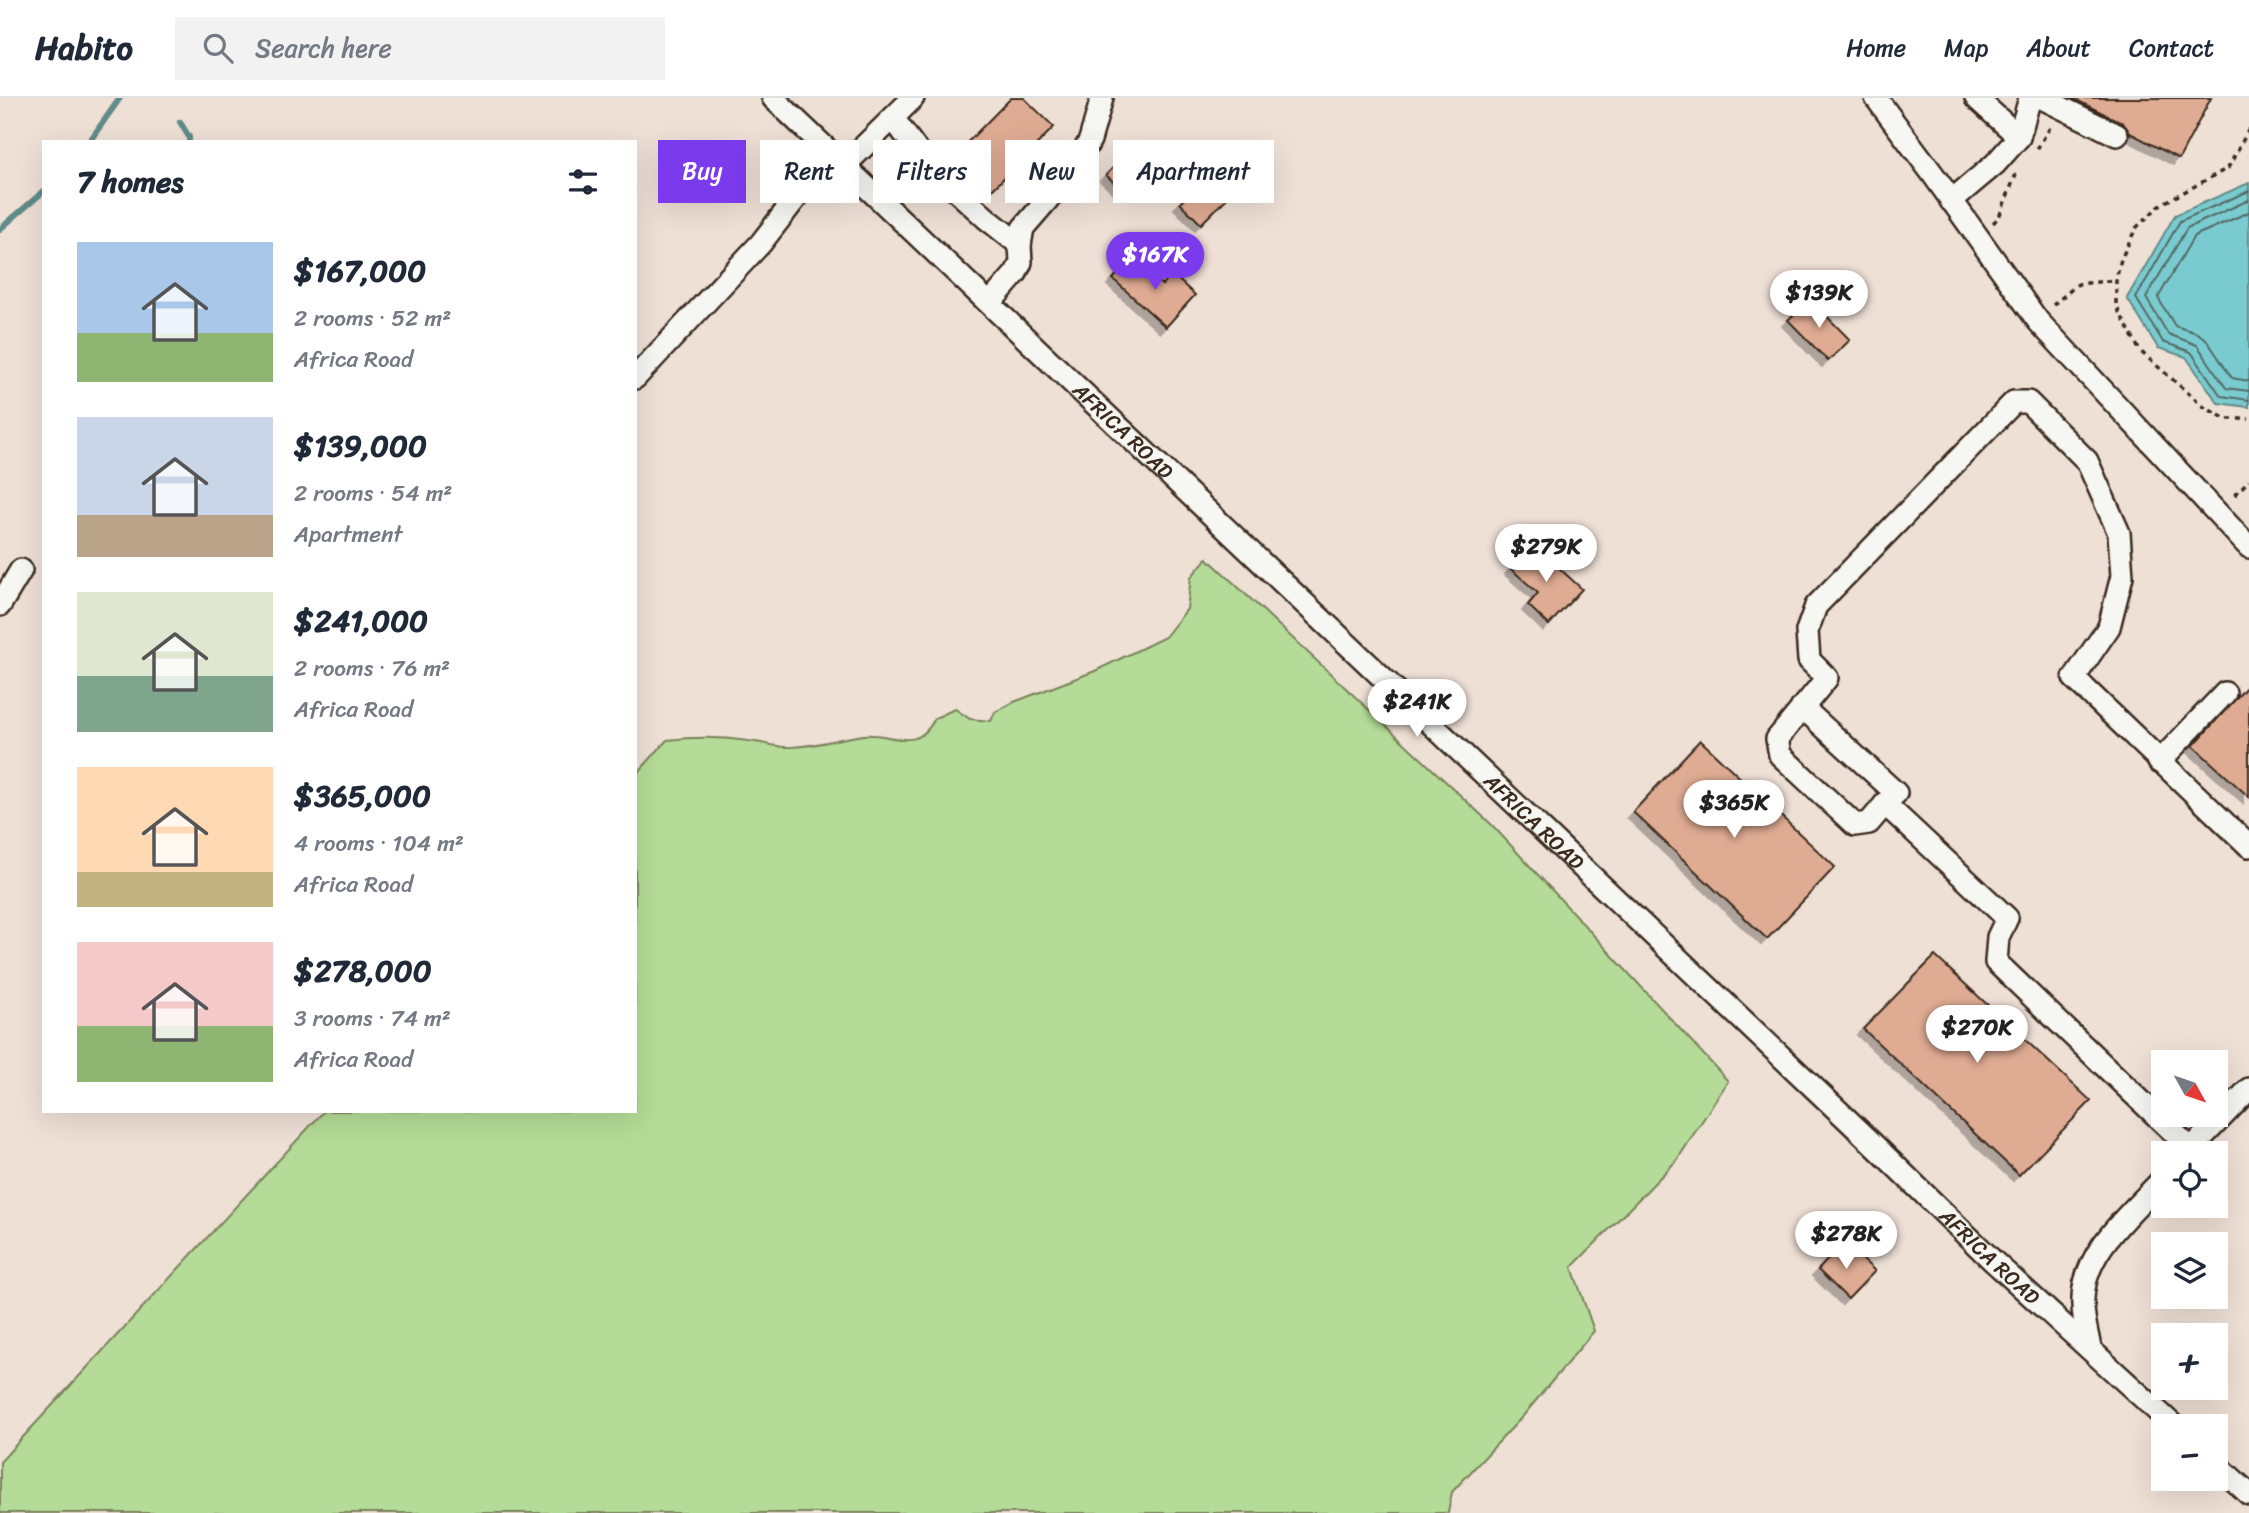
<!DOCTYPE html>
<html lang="en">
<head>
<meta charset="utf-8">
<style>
	:root { --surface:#fff; --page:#f2f2f3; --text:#1f2937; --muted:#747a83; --line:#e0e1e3; --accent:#7c3aed }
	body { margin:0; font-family:Sriracha,sans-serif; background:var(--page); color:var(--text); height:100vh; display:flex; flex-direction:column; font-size:26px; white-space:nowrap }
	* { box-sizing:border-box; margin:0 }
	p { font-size:23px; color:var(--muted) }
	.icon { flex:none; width:38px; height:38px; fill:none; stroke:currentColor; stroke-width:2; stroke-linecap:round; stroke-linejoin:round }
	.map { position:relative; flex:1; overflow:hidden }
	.sheet { position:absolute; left:42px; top:42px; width:595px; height:973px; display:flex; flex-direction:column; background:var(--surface); border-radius:0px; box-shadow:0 7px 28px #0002 }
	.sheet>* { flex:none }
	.top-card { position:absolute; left:658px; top:42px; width:665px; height:63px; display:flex; gap:14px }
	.needle { width:46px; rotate:130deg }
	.controls { position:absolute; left:2151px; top:952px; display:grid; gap:14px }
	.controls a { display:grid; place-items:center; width:77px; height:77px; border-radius:0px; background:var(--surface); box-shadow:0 7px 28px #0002; font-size:35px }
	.price { position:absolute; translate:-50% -60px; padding:0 16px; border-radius:24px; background:#fff; color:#222; font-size:23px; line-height:46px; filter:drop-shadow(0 2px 4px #0008) }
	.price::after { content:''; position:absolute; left:50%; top:42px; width:21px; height:16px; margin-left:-10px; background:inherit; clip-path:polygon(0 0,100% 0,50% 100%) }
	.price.active { background:var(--accent); color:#fff }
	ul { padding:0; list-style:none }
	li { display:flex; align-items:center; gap:21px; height:175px; padding:0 35px }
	li span { display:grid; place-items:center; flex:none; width:196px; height:140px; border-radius:0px; color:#555 }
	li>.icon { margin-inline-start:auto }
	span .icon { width:84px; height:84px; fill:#fffc; stroke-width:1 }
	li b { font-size:30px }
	h2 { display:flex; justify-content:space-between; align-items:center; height:84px; padding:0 35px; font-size:30px }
	.chip { padding:0 24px; border-radius:0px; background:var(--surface); box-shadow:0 7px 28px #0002; font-size:24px; line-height:63px }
	.chip.active { background:var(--accent); color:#fff }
	header { display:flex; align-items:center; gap:42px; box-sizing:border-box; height:98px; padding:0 35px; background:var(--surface); border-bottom:2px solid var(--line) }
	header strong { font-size:33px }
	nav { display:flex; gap:38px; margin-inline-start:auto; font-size:24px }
	.search { width:490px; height:63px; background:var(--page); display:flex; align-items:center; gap:18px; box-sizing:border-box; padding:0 24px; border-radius:0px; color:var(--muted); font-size:26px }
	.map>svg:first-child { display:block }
	.green { fill:#b4db97; stroke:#78825a; stroke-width:2 }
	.water { fill:#79cbd0; stroke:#608b89; stroke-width:2 }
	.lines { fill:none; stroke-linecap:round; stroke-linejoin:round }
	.shore { stroke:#546a65; stroke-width:2 }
	.stream { stroke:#608b89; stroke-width:6 }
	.building { fill:#dfab93; stroke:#3b2a1e; stroke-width:2; filter:url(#shadow) }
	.minor-casing { stroke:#3b2a1e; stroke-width:26 }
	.path { stroke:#3b2a1e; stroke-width:3.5; stroke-dasharray:5 5; stroke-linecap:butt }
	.minor { stroke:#f6f6f2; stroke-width:21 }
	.labels { text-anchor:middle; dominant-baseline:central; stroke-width:5; stroke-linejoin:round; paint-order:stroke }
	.street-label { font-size:21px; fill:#3b2a1e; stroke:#f6f6f2 }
</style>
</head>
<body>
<header>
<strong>Habito</strong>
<div class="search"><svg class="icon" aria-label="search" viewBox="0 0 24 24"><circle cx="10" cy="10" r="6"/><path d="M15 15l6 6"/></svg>Search here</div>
<nav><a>Home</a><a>Map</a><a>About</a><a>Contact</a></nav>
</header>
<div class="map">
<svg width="2249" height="1415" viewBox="0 0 2249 1415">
	<defs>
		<filter id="shadow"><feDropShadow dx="-6" dy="6" stdDeviation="0" flood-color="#0004"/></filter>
	</defs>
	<rect width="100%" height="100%" fill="#efe0d6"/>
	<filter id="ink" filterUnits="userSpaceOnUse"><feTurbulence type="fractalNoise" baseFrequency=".0143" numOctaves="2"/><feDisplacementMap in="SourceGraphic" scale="14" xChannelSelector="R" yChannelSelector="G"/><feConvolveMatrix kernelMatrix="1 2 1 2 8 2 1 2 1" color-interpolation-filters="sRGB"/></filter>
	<g filter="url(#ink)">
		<path class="green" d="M1207,460l285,267 236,256 -51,79 -105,107 22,64 -71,85 -71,76 -4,21h-1448v-51l324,-351h311v-335l32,-36c27,-3 54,-3 81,1 12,1 24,5 37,6 27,1 53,-9 79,-12 28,-3 53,20 71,-17l20,-9 15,10 21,2 4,-9 19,-10 81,-31 70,-34 22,-28 4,-32z"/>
		<path class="water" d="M2249,85v224l-31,-4 -32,-46 -28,-9 -31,-50 48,-83z"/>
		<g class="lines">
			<path class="shore" d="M2249,93l-69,30 -44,77 27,44 28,10 30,44 28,4
				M2249,102l-62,28 -41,70 22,36 29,11 29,43 23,3
				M2249,114l-55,24 -36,62 17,28 22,7 9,6 26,39 17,3"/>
			<path class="stream" d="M180,24l9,15v5
				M89,44l31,-44
				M0,131l44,-38"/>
		</g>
		<path class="building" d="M1011,0h13l30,29 -63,64 -36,-36z
			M2072,0h139l-32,61 -49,-26 -7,-10z
			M1134,48l14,14 -27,29 -15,-14z
			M1215,70l21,21 -35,35 -21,-21z
			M1132,160l30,27 10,-11 23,21 -29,32 -53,-48z
			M1810,201l40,41 -22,21 -40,-41z
			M1533,446l49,45 -33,36 -21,-20 10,-12 -27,-24z
			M2249,586v113l-56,-51z
			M1700,642l135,127 -68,72 -134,-127z
			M1935,858l156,145 -72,74 -156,-146z
			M1844,1144l31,29 -27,28 -30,-29z"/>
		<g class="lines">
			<defs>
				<g id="minor">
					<path id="s1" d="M773,0l1098,1044 121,118 182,166"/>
					<path d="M1876,0l56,75 106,148 211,226"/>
					<path d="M1976,0l43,39"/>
					<path d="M2042,0l75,37"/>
					<path d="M893,20l33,45 60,55 34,27"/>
					<path d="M844,68l69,-68"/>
					<path d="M1951,103l44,-37 24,-27 11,-39"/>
					<path d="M990,205l26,-30 5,-11 -1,-17 3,-17 51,-59 16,-29 12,-42"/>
					<path d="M635,280l126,-135 70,-90"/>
					<path d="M0,507l21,-35"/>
					<path d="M1802,609l94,86 -11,11"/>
					<path d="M2159,664l66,-69"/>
					<path d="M2191,1051l-195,-187 2,-25 9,-19 -122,-114 -16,19 -14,2 -75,-70 -3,-16 50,-61 -18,-18 -2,-29 9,-25 198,-204h14l59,59 32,72 3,43 -13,51 -35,51 175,168"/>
					<path d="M2187,1055l62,-64"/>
					<path d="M2090,1251c-2,-14 -7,-29 -7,-44 -3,-51 48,-92 80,-126"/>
					<path d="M2216,1366l33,30"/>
				</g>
			</defs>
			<use href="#minor" class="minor-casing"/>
			<path class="path" d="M2249,31l-21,39 -68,37 -24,23 -15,31 -5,21v26l24,45 64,56 22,12h23
				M2037,51l14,-23
				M1993,125l6,-6 17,-43
				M2053,207l25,-21 38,-4
				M2235,397l14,-15"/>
			<use href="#minor" class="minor"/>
		</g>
	</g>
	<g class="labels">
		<g class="street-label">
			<text stroke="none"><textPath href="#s1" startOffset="483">AFRICA ROAD</textPath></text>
			<text stroke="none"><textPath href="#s1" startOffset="1050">AFRICA ROAD</textPath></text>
			<text stroke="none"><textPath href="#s1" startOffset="1680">AFRICA ROAD</textPath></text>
		</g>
	</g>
</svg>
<div class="controls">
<a><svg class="needle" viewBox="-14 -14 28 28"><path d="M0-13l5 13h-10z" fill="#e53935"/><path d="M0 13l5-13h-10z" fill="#747a83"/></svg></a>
<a><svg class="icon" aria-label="locate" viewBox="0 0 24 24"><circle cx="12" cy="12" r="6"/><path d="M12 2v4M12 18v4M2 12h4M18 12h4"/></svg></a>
<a><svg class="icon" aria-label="layers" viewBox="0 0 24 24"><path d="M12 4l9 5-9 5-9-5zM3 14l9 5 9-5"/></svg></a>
<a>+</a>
<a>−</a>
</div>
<b class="price active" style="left:1155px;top:194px">$167K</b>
<b class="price" style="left:1819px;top:232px">$139K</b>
<b class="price" style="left:1546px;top:486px">$279K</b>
<b class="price" style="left:1417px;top:641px">$241K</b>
<b class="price" style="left:1734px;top:742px">$365K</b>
<b class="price" style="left:1977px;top:967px">$270K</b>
<b class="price" style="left:1846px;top:1173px">$278K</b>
<div class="top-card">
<a class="chip active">Buy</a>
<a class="chip">Rent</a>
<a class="chip">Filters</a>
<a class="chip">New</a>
<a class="chip">Apartment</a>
</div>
<section class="sheet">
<h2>7 homes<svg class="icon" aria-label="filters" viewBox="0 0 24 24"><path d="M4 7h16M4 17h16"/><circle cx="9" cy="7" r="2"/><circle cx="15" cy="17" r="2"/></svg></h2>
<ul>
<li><span style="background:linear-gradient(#a9c7e8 65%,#8fb573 0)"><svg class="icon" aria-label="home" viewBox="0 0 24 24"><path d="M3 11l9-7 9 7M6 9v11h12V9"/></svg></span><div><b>$167,000</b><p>2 rooms · 52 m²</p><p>Africa Road</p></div></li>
<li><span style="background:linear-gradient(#c9d6e8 70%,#b9a48a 0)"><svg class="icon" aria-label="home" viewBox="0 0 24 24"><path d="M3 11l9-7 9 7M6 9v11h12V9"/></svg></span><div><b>$139,000</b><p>2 rooms · 54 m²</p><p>Apartment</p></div></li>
<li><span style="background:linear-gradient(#dfe7d0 60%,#7fa58c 0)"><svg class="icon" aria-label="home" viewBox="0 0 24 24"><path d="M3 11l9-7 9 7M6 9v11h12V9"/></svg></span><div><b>$241,000</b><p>2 rooms · 76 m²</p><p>Africa Road</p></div></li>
<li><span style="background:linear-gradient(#ffd9b3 75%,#c2b280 0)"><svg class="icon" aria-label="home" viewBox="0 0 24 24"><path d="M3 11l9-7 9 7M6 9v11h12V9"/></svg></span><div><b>$365,000</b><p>4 rooms · 104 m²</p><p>Africa Road</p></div></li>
<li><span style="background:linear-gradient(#f6c9c9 60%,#8fb573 0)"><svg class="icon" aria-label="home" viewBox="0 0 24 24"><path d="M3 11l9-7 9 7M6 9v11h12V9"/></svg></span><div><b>$278,000</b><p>3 rooms · 74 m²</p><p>Africa Road</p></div></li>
</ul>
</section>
</div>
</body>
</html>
